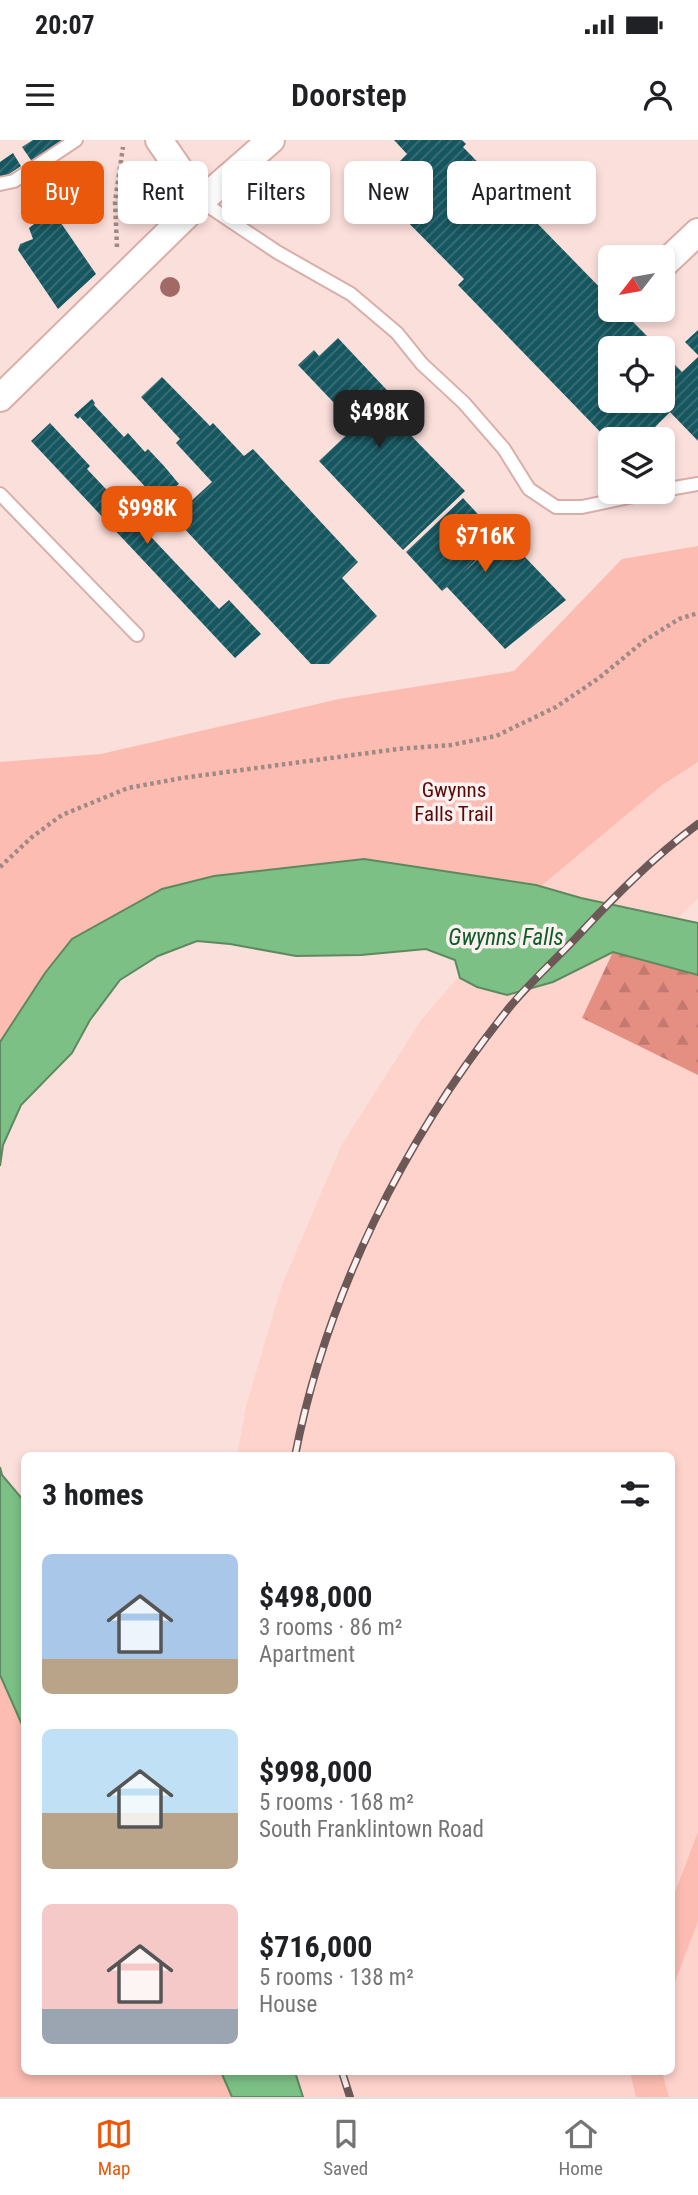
<!DOCTYPE html>
<html lang="en">
<head>
<meta charset="utf-8">
<style>
	:root { --surface:#fff; --page:#f6f6f6; --text:#202124; --muted:#757577; --line:#e0e0e0; --accent:#ea580c }
	body { margin:0; font-family:"Roboto Condensed",sans-serif; background:var(--page); color:var(--text); height:100vh; display:flex; flex-direction:column; font-size:26px; white-space:nowrap }
	* { box-sizing:border-box; margin:0 }
	p { font-size:23px; color:var(--muted) }
	.icon { flex:none; width:38px; height:38px; fill:none; stroke:currentColor; stroke-width:2; stroke-linecap:round; stroke-linejoin:round }
	.map { position:relative; flex:1; overflow:hidden }
	.drawer { position:absolute; left:21px; top:1312px; width:654px; height:623px; display:flex; flex-direction:column; background:var(--surface); border-radius:10px; box-shadow:0 4px 10px #0003 }
	.drawer>* { flex:none }
	.hud { position:absolute; left:21px; top:21px; width:656px; height:63px; display:flex; gap:14px }
	.needle { width:46px; rotate:239deg }
	.controls { position:absolute; left:598px; top:105px; display:grid; gap:14px }
	.controls a { display:grid; place-items:center; width:77px; height:77px; border-radius:10px; background:var(--surface); box-shadow:0 4px 10px #0003; font-size:35px }
	.price { position:absolute; translate:-50% -60px; padding:0 16px; border-radius:14px; background:var(--accent); color:#fff; font-size:23px; line-height:46px; filter:drop-shadow(0 2px 4px #0008) }
	.price::after { content:''; position:absolute; left:50%; top:42px; width:21px; height:16px; margin-left:-10px; background:inherit; clip-path:polygon(0 0,100% 0,50% 100%) }
	.price.on { background:#222; color:#fff }
	ul { padding:0; list-style:none }
	li { display:flex; align-items:center; gap:21px; height:175px; padding:0 21px }
	li span { display:grid; place-items:center; flex:none; width:196px; height:140px; border-radius:10px; color:#555 }
	li>.icon { margin-inline-start:auto }
	span .icon { width:84px; height:84px; fill:#fffc; stroke-width:1 }
	li b { font-size:30px }
	h2 { display:flex; justify-content:space-between; align-items:center; height:84px; padding:0 21px; font-size:30px }
	.chip { padding:0 24px; border-radius:10px; background:var(--surface); box-shadow:0 4px 10px #0003; font-size:24px; line-height:63px }
	.chip.on { background:var(--accent); color:#fff }
	.status { display:flex; justify-content:space-between; align-items:center; height:49px; padding:0 35px; background:var(--surface); direction:ltr }
	.status svg { height:19px; fill:currentColor }
	header { display:flex; justify-content:space-between; align-items:center; height:91px; padding:0 21px; background:var(--surface); font-size:32px; font-weight:600 }
	.menu { display:flex; justify-content:space-around; align-items:center; height:98px; border-top:2px solid var(--line); background:var(--surface); font-size:19px; color:var(--muted) }
	.menu a { display:grid; justify-items:center; gap:4px }
	.menu .on { color:var(--accent) }
	.map>svg:first-child { display:block }
	.built { fill:#fed3cc }
	.green { fill:#fcbcb2 }
	.forest { fill:url(#forest-firs) }
	.water { fill:#7cc086; stroke:#5e8960; stroke-width:2 }
	.building { fill:url(#building-hatch) }
	.lines { fill:none; stroke-linecap:round; stroke-linejoin:round }
	.lane-casing { stroke:#daaea8; stroke-width:16 }
	.street-casing { stroke:#daaea8; stroke-width:30 }
	.path { stroke:#a08a86; stroke-width:4.5; stroke-dasharray:3.5 3.5; stroke-linecap:butt }
	.lane { stroke:#fff; stroke-width:12 }
	.street { stroke:#fff; stroke-width:26 }
	.rail-casing { stroke:#6c5856; stroke-width:8 }
	.rail { stroke:#fbf1f0; stroke-width:5; stroke-dasharray:16; stroke-linecap:butt }
	.tree { fill:#a26a67 }
	.labels { text-anchor:middle; dominant-baseline:central; stroke-width:7; stroke-linejoin:round; paint-order:stroke }
	.park-label { font-size:21px; fill:#590a08; stroke:#fbf1f0 }
	.water-label { font-size:23px; font-style:italic; fill:#105c27; stroke:#fbf1f0 }
</style>
</head>
<body>
<div class="status"><b>20:07</b><svg viewBox="0 0 49 12"><path d="M0 12V9h3v3zM5 12V6h3v6zM10 12V3h3v9zM15 12V0h3v12zM26 1h20v11H26zM47 4h2v5h-2z"/></svg></div>
<header><svg class="icon" aria-label="menu" viewBox="0 0 24 24"><path d="M4 6h16M4 12h16M4 18h16"/></svg>Doorstep<svg class="icon" aria-label="person" viewBox="0 0 24 24"><circle cx="12" cy="8" r="4"/><path d="M4 21q1-7 8-7t8 7"/></svg></header>
<div class="map">
<svg width="698" height="1957" viewBox="0 0 698 1957">
	<defs>
		<pattern id="forest-firs" width="22" height="20" patternUnits="userSpaceOnUse" patternTransform="scale(1.75)"><rect width="22" height="20" fill="#e58e82"/><path d="M5 1l3.5 6h-7zM16 11l3.5 6h-7z" fill="#c4796f"/></pattern>
		<pattern id="building-hatch" width="6" height="6" patternUnits="userSpaceOnUse" patternTransform="scale(1.75)"><rect width="6" height="6" fill="#155760"/><path d="M-1 1l2-2M0 6l6-6M5 7l2-2" fill="none" stroke="#3e6f75"/></pattern>
	</defs>
	<rect width="100%" height="100%" fill="#fbdfdb"/>
	<path class="built" d="M698,622v137l-93,88 -22,30 115,58v1022h-413l-8,-25h395v-616h-435l9,-50 36,-121 59,-139 80,-126 107,-123 133,-111z"/>
	<path class="green" d="M698,406v216l-37,24 -133,111 -396,45 -132,168v-348l101,-8 238,-55 175,-28 108,-112z
		M0,1433l24,86v413h239l11,25h-274z
		M698,1692v89l-26,69v-90z
		M630,1932h32l7,25h-33z"/>
	<path class="forest" d="M613,812l85,23v100l-116,-57z"/>
	<path class="water" d="M364,719l172,26 45,13 117,25v52l-85,-23 -60,30 -46,13 -30,-8 -17,-9 -5,-18 -29,-11 -65,6 -65,1 -66,-12 -33,-3 -39,15 -38,24 -30,40 -18,33 -51,52 -18,40 -3,21v-124l45,-69 27,-34 90,-50 52,-13z
		M0,1327l2,8 22,26v228l-24,-54z
		M221,1932h74l8,25h-71z"/>
	<path class="building" d="M33,0h33l-33,23 -11,-16z
		M394,0h68l4,4 -3,3 148,152v11h10l38,38h-48v53h52v-48l19,19 16,-15v84l-28,-29 -27,27h-32v4l-153,-158 6,-6 -80,-81 26,-25 -11,-11 8,-8z
		M13,13l8,13 -21,14v-18z
		M52,70l44,64 -38,35 -40,-59 2,-6 13,-5 -4,-11z
		M698,190v25l-13,-13z
		M338,198l61,65 -10,10 76,78 -62,59 -84,-89 37,-35 -58,-61 16,-15 5,6z
		M162,237l48,49 3,-3 31,33 9,-7 105,113 -16,16 35,38 -48,48h-18l-231,-247 -2,2 -4,-4 18,-16 3,4 -1,2 30,32 4,-4 17,19 3,-3 16,17 15,18 -5,4 14,16 24,-22 -36,-39 4,-4 -39,-42z
		M50,283l40,43 -3,3 132,140 10,-9 32,34 -26,24 -204,-217z
		M463,358l36,39 -36,36 41,-38 62,65 -61,49 -58,-62 -5,4 -36,-39z"/>
	<g class="lines">
		<defs>
			<path id="lane" d="M0,44l14,-3 62,-41
				M201,61l76,51 74,42 46,39 25,31 42,39 40,46 25,40 27,18h26l70,-15
				M663,350l35,-6
				M0,354l137,141"/>
			<path id="street" d="M159,0l42,61
				M663,125l35,-33
				M0,258l201,-197 70,-61"/>
		</defs>
		<use href="#lane" class="lane-casing"/>
		<use href="#street" class="street-casing"/>
		<path class="path" d="M117,107l-2,-45 8,-55
			M0,727l32,-30 30,-22 66,-27 54,-10 216,-29 53,-4 45,-9 60,-29 43,-29 45,-37 35,-22 19,-6"/>
		<use href="#lane" class="lane"/>
		<use href="#street" class="street"/>
		<defs>
			<path id="rail" d="M295,1316c31,-160 109,-316 210,-443 20,-26 46,-49 69,-73 39,-42 78,-82 124,-116
				M342,1932l8,25"/>
		</defs>
		<use href="#rail" class="rail-casing"/>
		<use href="#rail" class="rail"/>
	</g>
	<g class="tree">
		<circle cx="36" cy="55" r="10"/>
		<circle cx="170" cy="147" r="10"/>
	</g>
	<g class="labels">
		<g class="park-label">
			<text x="454" y="650">Gwynns<tspan x="454" dy="24">Falls Trail</tspan></text>
		</g>
		<g class="water-label">
			<text x="506" y="797">Gwynns Falls</text>
		</g>
	</g>
</svg>
<div class="controls">
<a><svg class="needle" viewBox="-14 -14 28 28"><path d="M0-13l5 13h-10z" fill="#e53935"/><path d="M0 13l5-13h-10z" fill="#757577"/></svg></a>
<a><svg class="icon" aria-label="locate" viewBox="0 0 24 24"><circle cx="12" cy="12" r="6"/><path d="M12 2v4M12 18v4M2 12h4M18 12h4"/></svg></a>
<a><svg class="icon" aria-label="layers" viewBox="0 0 24 24"><path d="M12 4l9 5-9 5-9-5zM3 14l9 5 9-5"/></svg></a>
</div>
<b class="price on" style="left:379px;top:310px">$498K</b>
<b class="price" style="left:147px;top:406px">$998K</b>
<b class="price" style="left:485px;top:434px">$716K</b>
<div class="hud">
<a class="chip on">Buy</a>
<a class="chip">Rent</a>
<a class="chip">Filters</a>
<a class="chip">New</a>
<a class="chip">Apartment</a>
</div>
<section class="drawer">
<h2>3 homes<svg class="icon" aria-label="filters" viewBox="0 0 24 24"><path d="M4 7h16M4 17h16"/><circle cx="9" cy="7" r="2"/><circle cx="15" cy="17" r="2"/></svg></h2>
<ul>
<li><span style="background:linear-gradient(#a9c7e8 75%,#b9a48a 0)"><svg class="icon" aria-label="home" viewBox="0 0 24 24"><path d="M3 11l9-7 9 7M6 9v11h12V9"/></svg></span><div><b>$498,000</b><p>3 rooms · 86 m²</p><p>Apartment</p></div></li>
<li><span style="background:linear-gradient(#bfe0f5 60%,#b9a48a 0)"><svg class="icon" aria-label="home" viewBox="0 0 24 24"><path d="M3 11l9-7 9 7M6 9v11h12V9"/></svg></span><div><b>$998,000</b><p>5 rooms · 168 m²</p><p>South Franklintown Road</p></div></li>
<li><span style="background:linear-gradient(#f6c9c9 75%,#9aa5b1 0)"><svg class="icon" aria-label="home" viewBox="0 0 24 24"><path d="M3 11l9-7 9 7M6 9v11h12V9"/></svg></span><div><b>$716,000</b><p>5 rooms · 138 m²</p><p>House</p></div></li>
</ul>
</section>
</div>
<nav class="menu">
<a class="on"><svg class="icon" aria-label="map" viewBox="0 0 24 24"><path d="M3 6l6-2 6 2 6-2v14l-6 2-6-2-6 2zM9 4v14M15 6v14"/></svg>Map</a>
<a><svg class="icon" aria-label="saved" viewBox="0 0 24 24"><path d="M7 4h10v16l-5-4-5 4z"/></svg>Saved</a>
<a><svg class="icon" aria-label="home" viewBox="0 0 24 24"><path d="M3 11l9-7 9 7M6 9v11h12V9"/></svg>Home</a>
</nav>
</body>
</html>
